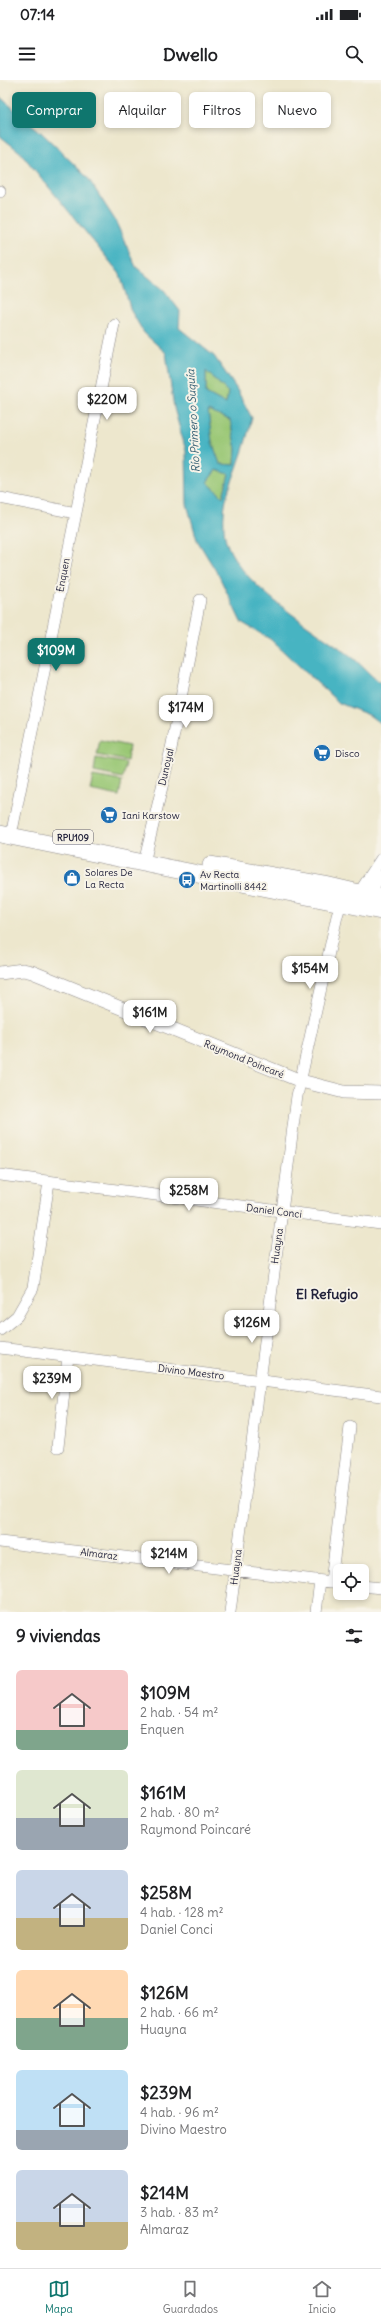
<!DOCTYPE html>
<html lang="es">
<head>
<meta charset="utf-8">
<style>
	:root { --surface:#fff; --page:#f2f2f2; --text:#202124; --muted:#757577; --line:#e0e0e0; --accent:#0f766e }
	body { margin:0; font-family:Delius,sans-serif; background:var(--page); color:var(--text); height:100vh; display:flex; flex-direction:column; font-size:15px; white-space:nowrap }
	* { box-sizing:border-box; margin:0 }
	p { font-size:13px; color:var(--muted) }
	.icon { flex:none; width:22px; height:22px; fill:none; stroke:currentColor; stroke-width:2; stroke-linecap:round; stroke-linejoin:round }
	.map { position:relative; height:1532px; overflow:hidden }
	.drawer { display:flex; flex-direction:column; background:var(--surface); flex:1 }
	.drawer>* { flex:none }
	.hud { position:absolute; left:12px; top:12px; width:357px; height:36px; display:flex; gap:8px }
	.tools { position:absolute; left:333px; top:1484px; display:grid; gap:8px }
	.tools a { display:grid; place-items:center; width:36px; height:36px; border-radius:6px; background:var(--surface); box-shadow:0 2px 6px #0003; font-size:20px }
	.price { position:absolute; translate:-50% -34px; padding:0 9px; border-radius:8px; background:#fff; color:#222; font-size:13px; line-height:26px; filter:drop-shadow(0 1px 2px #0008) }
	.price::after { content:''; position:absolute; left:50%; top:24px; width:12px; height:9px; margin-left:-6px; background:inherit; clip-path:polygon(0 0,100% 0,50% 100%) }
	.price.on { background:var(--accent); color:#fff }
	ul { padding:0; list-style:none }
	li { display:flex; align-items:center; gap:12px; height:100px; padding:0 16px }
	li span { display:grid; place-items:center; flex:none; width:112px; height:80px; border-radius:6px; color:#555 }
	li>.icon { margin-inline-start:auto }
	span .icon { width:48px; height:48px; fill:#fffc; stroke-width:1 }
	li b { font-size:17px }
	h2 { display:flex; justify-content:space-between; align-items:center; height:48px; padding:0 16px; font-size:17px }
	.pill { padding:0 14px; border-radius:6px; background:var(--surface); box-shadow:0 2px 6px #0003; font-size:14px; line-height:36px }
	.pill.on { background:var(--accent); color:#fff }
	.status { display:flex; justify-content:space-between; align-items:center; height:28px; padding:0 20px; background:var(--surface); direction:ltr }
	.status svg { height:11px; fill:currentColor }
	header { display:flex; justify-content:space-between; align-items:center; height:52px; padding:0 16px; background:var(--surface); font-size:18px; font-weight:700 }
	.tab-bar { display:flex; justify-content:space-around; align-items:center; height:56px; border-top:1px solid var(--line); background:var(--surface); font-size:11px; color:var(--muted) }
	.tab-bar a { display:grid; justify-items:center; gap:2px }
	.tab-bar .on { color:var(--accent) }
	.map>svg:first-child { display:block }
	.green { fill:#9ac774; stroke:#5e7458 }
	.water { fill:#47b4c2; stroke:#346b7e; fill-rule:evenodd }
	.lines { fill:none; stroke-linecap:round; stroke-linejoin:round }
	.minor-casing { stroke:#888484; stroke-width:12 }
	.tertiary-casing { stroke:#888484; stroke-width:14 }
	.primary-casing { stroke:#888484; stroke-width:18 }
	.minor { stroke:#fff; stroke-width:11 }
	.tertiary { stroke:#fff; stroke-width:13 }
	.primary { stroke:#fff; stroke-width:17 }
	.labels { text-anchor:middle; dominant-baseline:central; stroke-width:4; stroke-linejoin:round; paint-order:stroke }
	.shield { fill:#f7f3e8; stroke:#62616f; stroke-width:1 }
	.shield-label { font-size:9px; font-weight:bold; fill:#22223b }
	.street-label { font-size:10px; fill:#22223b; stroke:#f7f3e8 }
	.poi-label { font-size:10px; fill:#22223b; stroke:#f7f3e8; text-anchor:start }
	.water-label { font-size:11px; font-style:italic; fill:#315c71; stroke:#f7f3e8 }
	.district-label { font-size:14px; font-weight:bold; fill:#22223b; stroke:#f7f3e8 }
</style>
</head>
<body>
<div class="status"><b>07:14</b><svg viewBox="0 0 49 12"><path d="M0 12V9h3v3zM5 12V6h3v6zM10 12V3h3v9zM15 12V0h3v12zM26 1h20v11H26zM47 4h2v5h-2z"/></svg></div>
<header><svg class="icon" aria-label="menu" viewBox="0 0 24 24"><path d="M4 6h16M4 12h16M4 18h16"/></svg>Dwello<svg class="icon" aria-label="search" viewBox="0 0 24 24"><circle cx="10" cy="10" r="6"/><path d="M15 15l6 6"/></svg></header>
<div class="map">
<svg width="381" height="1532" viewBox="0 0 381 1532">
	<rect width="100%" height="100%" fill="#f7f3e8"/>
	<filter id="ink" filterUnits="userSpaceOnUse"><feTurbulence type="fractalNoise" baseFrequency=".025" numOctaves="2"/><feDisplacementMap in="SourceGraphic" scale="8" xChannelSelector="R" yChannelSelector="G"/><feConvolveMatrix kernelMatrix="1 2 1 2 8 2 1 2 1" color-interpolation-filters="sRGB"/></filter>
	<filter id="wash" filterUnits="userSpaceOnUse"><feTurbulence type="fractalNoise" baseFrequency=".012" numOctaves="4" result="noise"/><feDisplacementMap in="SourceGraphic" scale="16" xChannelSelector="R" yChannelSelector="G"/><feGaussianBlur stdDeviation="0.9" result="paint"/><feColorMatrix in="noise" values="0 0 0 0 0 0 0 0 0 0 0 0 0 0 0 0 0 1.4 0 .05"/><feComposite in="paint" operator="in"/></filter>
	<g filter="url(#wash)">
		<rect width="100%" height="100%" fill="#ede7cd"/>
		<path class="green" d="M206,291l22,21 -2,12 -20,-11z
			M208,331l22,9 6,29 -1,16 -15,-1 -8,-22z
			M216,390l13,4 -6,23 -16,-15z
			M100,660l29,6 -2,15 -30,-6z
			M96,678l30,5 -3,15 -29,-6z
			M93,696l29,5 -3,15 -29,-6z"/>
		<path class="water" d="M0,17l42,36 46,45 27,42 21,47 28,23 16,21 -1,17 35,28 22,32 16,30c-4,14 -7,28 -12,41 -9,28 -18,39 -16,70 2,50 92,100 128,128 10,8 18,19 29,26v41l-12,-9 -30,-12 -69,-64 -29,-17 -22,-46 -22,-36 -10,-36 -1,-53 -12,-43 -8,-55 -22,-20 -13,-22 -11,-37 -100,-122 -20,-16zM206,291l22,21 -2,12 -20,-11zM208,331l22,9 6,29 -1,16 -15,-1 -8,-22zM216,390l13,4 -6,23 -16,-15z"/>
	</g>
	<g filter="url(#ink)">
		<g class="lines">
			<defs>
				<path id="minor" d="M0,112v-1
					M0,418l76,15
					M13,746l101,-502
					M144,783l27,-114 29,-149
					M369,816l12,-20
					M358,817l1,-4 22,-34
					M0,1095l381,49
					M0,1250l17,-14 16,-28 16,-106
					M0,1268l381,48
					M58,1367l10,-91
					M0,1462l340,41
					M331,1502l19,-155
					M362,1506l19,2
					M230,1532l67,-516 40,-180 4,-13 5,-2
					M316,1532l4,-31"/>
				<path id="tertiary" d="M0,893l23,-3 9,2 269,109 43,11 37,1"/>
				<path id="primary" d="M0,754l381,77
					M211,785l114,20 56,13"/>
			</defs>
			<use href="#minor" class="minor-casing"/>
			<use href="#tertiary" class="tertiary-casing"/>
			<use href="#primary" class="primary-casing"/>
			<use href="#minor" class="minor"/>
			<use href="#tertiary" class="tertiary"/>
			<use href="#primary" class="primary"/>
		</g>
	</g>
	<defs>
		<symbol id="supermarket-disc" viewBox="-11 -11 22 22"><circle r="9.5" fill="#1f6fb2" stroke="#f7f3e8"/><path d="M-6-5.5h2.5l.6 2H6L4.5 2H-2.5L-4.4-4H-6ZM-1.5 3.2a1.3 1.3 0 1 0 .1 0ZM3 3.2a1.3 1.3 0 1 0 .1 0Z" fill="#fff"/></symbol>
		<symbol id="shop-disc" viewBox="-11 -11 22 22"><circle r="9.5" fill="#1f6fb2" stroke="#f7f3e8"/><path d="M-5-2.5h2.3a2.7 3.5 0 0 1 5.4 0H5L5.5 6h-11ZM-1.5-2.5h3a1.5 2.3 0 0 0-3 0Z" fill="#fff"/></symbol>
		<symbol id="bus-disc" viewBox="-11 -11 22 22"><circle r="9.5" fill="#1f6fb2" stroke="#f7f3e8"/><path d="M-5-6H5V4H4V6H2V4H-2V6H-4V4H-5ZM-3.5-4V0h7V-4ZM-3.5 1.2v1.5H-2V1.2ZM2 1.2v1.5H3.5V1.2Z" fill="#fff"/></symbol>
	</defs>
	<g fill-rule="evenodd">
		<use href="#supermarket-disc" x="312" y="663" width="20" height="20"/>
		<use href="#supermarket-disc" x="99" y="725" width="20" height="20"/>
		<use href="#shop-disc" x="62" y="788" width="20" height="20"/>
		<use href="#bus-disc" x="177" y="790" width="20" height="20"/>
	</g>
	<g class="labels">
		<rect class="shield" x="53" y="750" width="40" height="14" rx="3"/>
		<g class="shield-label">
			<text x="73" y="757">RPU109</text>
		</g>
		<g class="street-label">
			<text transform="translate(63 495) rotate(-79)">Enquen</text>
			<text transform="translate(166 687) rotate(-77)">Dunoyal</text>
			<text transform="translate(244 979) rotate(22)">Raymond Poincaré</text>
			<text transform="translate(274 1131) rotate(7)">Daniel Conci</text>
			<text transform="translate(277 1166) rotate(-82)">Huayna</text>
			<text transform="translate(191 1292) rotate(7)">Divino Maestro</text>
			<text transform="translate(99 1474) rotate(7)">Almaraz</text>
			<text transform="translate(236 1487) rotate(-83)">Huayna</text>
		</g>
		<g class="poi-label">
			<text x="335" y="673">Disco</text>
			<text x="122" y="735">Iani Karstow</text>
			<text x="85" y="792">Solares De<tspan x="85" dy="12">La Recta</tspan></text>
			<text x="200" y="794">Av Recta<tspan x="200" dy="12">Martinolli 8442</tspan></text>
		</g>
		<g class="water-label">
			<text transform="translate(193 341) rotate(-93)">Río Primero o Suquía</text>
		</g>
		<g class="district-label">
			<text x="327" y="1214">El Refugio</text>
		</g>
	</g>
</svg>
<div class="tools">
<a><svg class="icon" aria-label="locate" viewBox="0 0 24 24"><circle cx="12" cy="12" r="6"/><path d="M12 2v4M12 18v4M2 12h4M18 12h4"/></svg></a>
</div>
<b class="price" style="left:107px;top:341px">$220M</b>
<b class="price on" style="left:56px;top:592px">$109M</b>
<b class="price" style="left:186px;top:649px">$174M</b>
<b class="price" style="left:310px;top:910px">$154M</b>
<b class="price" style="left:150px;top:954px">$161M</b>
<b class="price" style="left:189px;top:1132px">$258M</b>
<b class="price" style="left:252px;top:1264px">$126M</b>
<b class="price" style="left:52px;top:1320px">$239M</b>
<b class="price" style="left:169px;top:1495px">$214M</b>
<div class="hud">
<a class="pill on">Comprar</a>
<a class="pill">Alquilar</a>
<a class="pill">Filtros</a>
<a class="pill">Nuevo</a>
</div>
</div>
<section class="drawer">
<h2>9 viviendas<svg class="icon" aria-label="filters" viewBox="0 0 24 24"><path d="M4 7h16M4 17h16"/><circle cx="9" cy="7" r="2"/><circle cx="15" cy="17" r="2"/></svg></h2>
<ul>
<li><span style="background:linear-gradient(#f6c9c9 75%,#7fa58c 0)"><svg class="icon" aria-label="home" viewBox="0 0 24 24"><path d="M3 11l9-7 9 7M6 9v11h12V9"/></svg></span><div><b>$109M</b><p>2 hab. · 54 m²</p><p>Enquen</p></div></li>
<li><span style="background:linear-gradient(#dfe7d0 60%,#9aa5b1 0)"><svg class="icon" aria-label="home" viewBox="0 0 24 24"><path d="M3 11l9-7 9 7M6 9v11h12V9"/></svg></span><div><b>$161M</b><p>2 hab. · 80 m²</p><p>Raymond Poincaré</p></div></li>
<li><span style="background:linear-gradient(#c9d6e8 60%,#c2b280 0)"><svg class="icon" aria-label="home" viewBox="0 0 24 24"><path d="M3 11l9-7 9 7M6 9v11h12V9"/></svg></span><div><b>$258M</b><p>4 hab. · 128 m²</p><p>Daniel Conci</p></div></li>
<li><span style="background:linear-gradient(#ffd9b3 60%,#7fa58c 0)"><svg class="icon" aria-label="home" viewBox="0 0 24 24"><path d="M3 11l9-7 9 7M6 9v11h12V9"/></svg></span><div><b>$126M</b><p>2 hab. · 66 m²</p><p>Huayna</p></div></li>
<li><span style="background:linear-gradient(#bfe0f5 75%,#9aa5b1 0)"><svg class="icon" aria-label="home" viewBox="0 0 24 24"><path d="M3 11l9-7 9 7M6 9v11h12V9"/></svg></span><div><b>$239M</b><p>4 hab. · 96 m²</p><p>Divino Maestro</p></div></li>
<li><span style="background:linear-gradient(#c9d6e8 65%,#c2b280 0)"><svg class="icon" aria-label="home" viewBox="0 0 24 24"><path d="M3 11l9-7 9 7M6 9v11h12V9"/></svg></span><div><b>$214M</b><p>3 hab. · 83 m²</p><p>Almaraz</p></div></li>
</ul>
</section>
<nav class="tab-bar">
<a class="on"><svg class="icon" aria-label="map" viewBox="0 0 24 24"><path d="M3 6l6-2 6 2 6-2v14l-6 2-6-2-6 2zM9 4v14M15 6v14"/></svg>Mapa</a>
<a><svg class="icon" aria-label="saved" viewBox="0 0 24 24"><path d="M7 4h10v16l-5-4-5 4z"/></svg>Guardados</a>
<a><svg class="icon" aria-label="home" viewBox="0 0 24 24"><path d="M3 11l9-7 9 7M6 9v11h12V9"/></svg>Inicio</a>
</nav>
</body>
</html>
